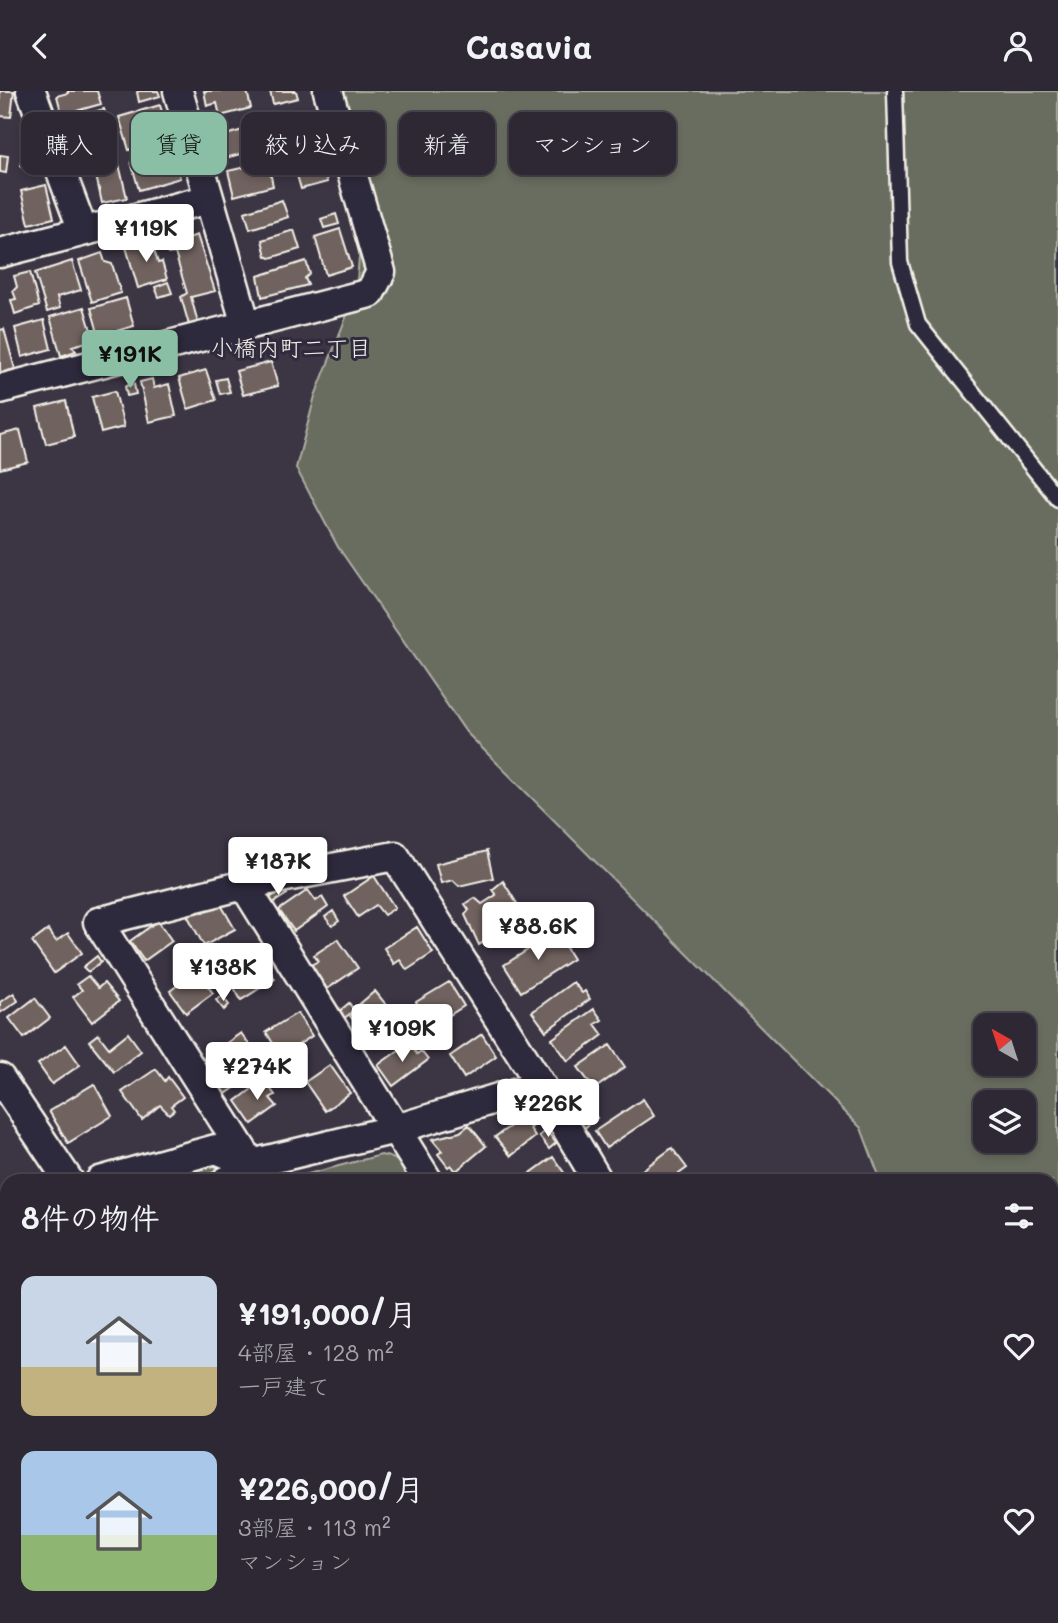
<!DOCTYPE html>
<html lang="ja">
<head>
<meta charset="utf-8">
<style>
	:root { --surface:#2d2833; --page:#35303b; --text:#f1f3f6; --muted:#a7a6ac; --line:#48444e; --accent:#8abfa5 }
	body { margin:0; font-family:Mali,"Klee One",sans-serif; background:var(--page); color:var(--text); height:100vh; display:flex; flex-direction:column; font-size:26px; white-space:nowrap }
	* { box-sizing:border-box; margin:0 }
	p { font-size:23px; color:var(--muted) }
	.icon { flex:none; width:38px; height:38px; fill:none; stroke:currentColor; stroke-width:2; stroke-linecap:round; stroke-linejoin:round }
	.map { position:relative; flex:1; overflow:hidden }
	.panel { position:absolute; left:0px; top:1083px; width:1059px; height:450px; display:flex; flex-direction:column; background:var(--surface); border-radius:21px 21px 0 0; box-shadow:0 4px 10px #0003,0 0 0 2px var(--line) }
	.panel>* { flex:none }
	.hud { position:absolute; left:21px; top:21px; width:700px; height:63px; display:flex; gap:14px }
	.needle { width:46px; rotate:321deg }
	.fabs { position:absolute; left:973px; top:922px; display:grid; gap:14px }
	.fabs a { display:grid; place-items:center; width:63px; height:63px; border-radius:14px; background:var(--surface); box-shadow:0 4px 10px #0003,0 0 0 2px var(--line); font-size:35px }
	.price { position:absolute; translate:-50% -60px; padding:0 16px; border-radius:7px; background:#fff; color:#222; font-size:23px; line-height:46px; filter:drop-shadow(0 2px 4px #0008) }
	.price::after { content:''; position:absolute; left:50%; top:42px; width:21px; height:16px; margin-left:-10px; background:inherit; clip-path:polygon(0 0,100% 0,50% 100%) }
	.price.on { background:var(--accent); color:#111 }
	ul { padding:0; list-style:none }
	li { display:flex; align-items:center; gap:21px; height:175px; padding:0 21px }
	li span { display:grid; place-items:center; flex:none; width:196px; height:140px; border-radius:14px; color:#555 }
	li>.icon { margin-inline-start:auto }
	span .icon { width:84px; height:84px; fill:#fffc; stroke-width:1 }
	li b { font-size:30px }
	h2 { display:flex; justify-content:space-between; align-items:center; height:84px; padding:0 21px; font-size:30px }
	.chip { padding:0 24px; border-radius:14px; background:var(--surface); box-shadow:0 4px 10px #0003,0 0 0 2px var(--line); font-size:24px; line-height:63px }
	.chip.on { background:var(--accent); color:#111 }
	header { display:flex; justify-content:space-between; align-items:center; height:91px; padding:0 21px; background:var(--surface); font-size:32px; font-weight:700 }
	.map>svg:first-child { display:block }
	.green { fill:#696d5f; stroke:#aeafa4; stroke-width:2; fill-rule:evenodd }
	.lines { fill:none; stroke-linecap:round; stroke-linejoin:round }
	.stream { stroke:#909fa3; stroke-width:8 }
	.building { fill:#70625e; stroke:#f4f1e8; stroke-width:2 }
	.service-casing { stroke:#f4f1e8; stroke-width:19 }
	.minor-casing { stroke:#f4f1e8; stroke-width:33 }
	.secondary-casing { stroke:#f4f1e8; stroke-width:44 }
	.service { stroke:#2f2a3d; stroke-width:14 }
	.minor { stroke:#2f2a3d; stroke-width:28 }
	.secondary { stroke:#2f2a3d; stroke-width:38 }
	.labels { text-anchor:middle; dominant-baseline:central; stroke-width:6; stroke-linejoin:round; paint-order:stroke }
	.neighbourhood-label { font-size:23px; fill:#f4f1e8; stroke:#2f2a3d }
</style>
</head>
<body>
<header><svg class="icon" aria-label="back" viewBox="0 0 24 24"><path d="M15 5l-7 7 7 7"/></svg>Casavia<svg class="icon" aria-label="person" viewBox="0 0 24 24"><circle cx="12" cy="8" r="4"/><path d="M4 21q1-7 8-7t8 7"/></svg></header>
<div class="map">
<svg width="1058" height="1532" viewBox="0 0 1058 1532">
	<rect width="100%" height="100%" fill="#3c3544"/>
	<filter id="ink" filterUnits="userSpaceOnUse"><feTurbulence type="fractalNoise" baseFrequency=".0143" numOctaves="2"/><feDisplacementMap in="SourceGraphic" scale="14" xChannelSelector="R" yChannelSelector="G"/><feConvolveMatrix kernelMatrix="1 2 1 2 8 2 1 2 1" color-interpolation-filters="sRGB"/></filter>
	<g filter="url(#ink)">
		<path class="green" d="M334,0h724v1532h-319l11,-6h302v-436h-171l-20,-53 -395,-396 -128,-185 -42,-79 19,-72 41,-104 9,-104zM985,934h39v39h-39zM985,1012h39v38h-39z
			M381,1064c19,3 22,11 32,26h-132z
			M213,1073l3,2 -1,5 -3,2 -29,8h-12l-2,-4 4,-4z
			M0,1123l7,13v310l-7,-6z
			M69,1526h172l3,6h-173z"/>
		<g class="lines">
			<path class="stream" d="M0,1303l7,-3
				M244,1526l3,6"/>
		</g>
		<path class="building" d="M0,0h14l-3,26 -11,-1z
			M68,0h29l4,13 -39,11 -5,-19 11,-3z
			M139,0h19l2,5 -21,6 -2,-10z
			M204,0h43l4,17 -31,8 -3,-13 -10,3z
			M270,0h26l2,7 -25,6z
			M160,14l7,24 -32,9 3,10 -9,2 -10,-33z
			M104,18l10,34 -25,8 -5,-17 -5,5 -6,-21z
			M302,28l3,12 -20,6 -3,-12z
			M256,35l6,22 -40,11 -6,-21z
			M315,50l12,41 -26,7 -12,-41z
			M23,51l14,1 8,25 -24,-2z
			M172,59l8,28 -41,12 -8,-28z
			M0,64l8,1 -2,17 -6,-1z
			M117,65l10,42 -25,5 -9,-41z
			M268,71l5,24 -39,10 -6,-25z
			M87,73l3,10 -9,2 -2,-10z
			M46,94l8,33 -25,6 -8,-33z
			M282,109l6,17 -38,12 -5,-17z
			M336,123l3,10 -15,4 -3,-9z
			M177,137l6,12 14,-5 18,56 -24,6 7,26 -9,2 -8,-28 6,-4 -12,-40 -7,1 -7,-21z
			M340,138l12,38 -26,8 -11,-38z
			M294,139l6,19 -30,9 -4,-2 -4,-16z
			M151,149l7,23 4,-1 5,17 -29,9 -12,-41z
			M102,162l3,9 7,2 9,29 -29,9 -13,-41z
			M72,170l9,29 -24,7 3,11 -13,4 -12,-39z
			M306,170l4,13 -5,4 3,7 -46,12 -4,-21z
			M30,181l9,34 -24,8 -4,-14 5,-1 -3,-8 4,-4 -3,-11z
			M168,191l4,11 -13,4 -4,-10z
			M126,207l8,28 -35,10 -8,-28z
			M84,216l10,33 -22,6 4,5 -15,5 -11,-39z
			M44,229l7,29 -29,8 -7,-29z
			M4,238l11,40 -14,4 -1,-4v-39z
			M271,271l7,24 -35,9 -7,-24z
			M206,279l10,30 -28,9 -9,-31z
			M226,287l4,14 -10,2 -4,-14z
			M152,288l2,9 15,-4 7,32 -27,6 -9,-40z
			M134,293l2,10 -9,2 -2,-10z
			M115,300l9,36 -23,6 -9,-36z
			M66,310l8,36 -28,7 -9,-36z
			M20,339l8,32 -28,7v-34z
			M487,760l6,27 -34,8 -6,-6 -12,3 -5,-19z
			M374,785l21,32 -11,7 -8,-10 -18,12 -14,-21z
			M503,790l16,26 -25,15 6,8 -21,15 -14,-30 4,-5 -4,-6 10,-6 7,6 14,-9 -4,-5z
			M285,798l2,5 -16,10 -3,-5z
			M308,799l8,11 6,-4 6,10 -34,24 -15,-21z
			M220,812l15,26 -31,17 -18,-33 13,-7 4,6z
			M333,820l6,10 -7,5 -7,-9z
			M554,827l4,4 -14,11 -3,-4z
			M158,830l14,20 -28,20 -14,-20z
			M417,836l16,26 -26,17 -7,-10 -6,4 -10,-16z
			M48,839l8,11 12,-8 14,20 -28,20 -22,-31z
			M556,841l17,27 -52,33 -17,-27z
			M338,848l20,29 -31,21 -16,-24 7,-4 -4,-6z
			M186,856l8,11 -5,5 -9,-11z
			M97,865l4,6 -13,10 -5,-5z
			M261,865l14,23 -34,21 -13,-23z
			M196,880l17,22 -27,20 -16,-22z
			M88,885l10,12 6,-5 15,18 -27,21 -19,-25 9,-7 -5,-6z
			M449,891l15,24 -33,21 -15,-25z
			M573,891l9,11 3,-2 5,8 -44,32 -14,-19z
			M375,900l13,16 -7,6 6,8 -21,18 -10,-12 2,-2 -8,-9 8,-7 -2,-2z
			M14,902l4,8 -18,12v-11z
			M222,905l7,9 -5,5 -8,-10z
			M35,907l15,20 -26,20 -15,-20z
			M349,912l5,7 -13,11 -5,-7z
			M594,918l8,11 -7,4 8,11 -35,26 -16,-22z
			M297,922l15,23 -31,20 -15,-24z
			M128,942l13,18 -27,21 -25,-31 9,-7 11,14z
			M241,942l24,34 -41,28 -23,-34z
			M482,943l14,22 -32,22 -14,-22z
			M409,952l8,11 4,-3 7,9 -35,26 -15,-21z
			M66,954l14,20 -28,19 -14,-20z
			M610,954l15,22 -31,22 -16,-22z
			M330,974l20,28 -25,18 -20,-29z
			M156,978l9,12 3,-4 15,20 -12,9 3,4 -5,4 -9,-9 -18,15 -20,-28z
			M264,989l11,15 -5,3 7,8 -25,18 -16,-23z
			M94,993l18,32 -44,27 -19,-32z
			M643,1008l11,17 -48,32 -11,-17z
			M586,1013l11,14 -14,11 -11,-14z
			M523,1026l9,10 -2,1 5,9 -24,19 -16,-19z
			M469,1034l17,21 -30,25 -5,-6 -3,2 -10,-13 4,-3 -10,-12 28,-7z
			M546,1039l10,13 -7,6 -10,-13z
			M672,1057l15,20 -18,13h-26l-6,-7z
			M553,1066l12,17 -9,7h-34l-1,-1z"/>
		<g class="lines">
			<defs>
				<path id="service" d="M895,0l5,171 18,62 140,175"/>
				<path id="minor" d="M31,0l52,140
					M178,0l68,234
					M0,162l209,-54
					M0,298l370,-96 11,-21 -53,-181
					M244,794l184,296
					M0,987l69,103
					M100,1090l116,-32 35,15 145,-35 145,-44
					M226,1090l5,-1 20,-16
					M262,1090l-164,-259 146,-37 151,-29 146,229 57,96
					M29,1532l6,-6"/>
				<path id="secondary" d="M1052,1211l6,-5
					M0,1436h7
					M333,1526l4,6
					M991,1532l3,-6"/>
			</defs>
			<use href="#service" class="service-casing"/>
			<use href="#minor" class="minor-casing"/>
			<use href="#secondary" class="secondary-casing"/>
			<use href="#service" class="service"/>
			<use href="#minor" class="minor"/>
			<use href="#secondary" class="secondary"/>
		</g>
	</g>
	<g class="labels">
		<g class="neighbourhood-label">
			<text x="291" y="256">小橋内町二丁目</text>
		</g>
	</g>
</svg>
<div class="fabs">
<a><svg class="needle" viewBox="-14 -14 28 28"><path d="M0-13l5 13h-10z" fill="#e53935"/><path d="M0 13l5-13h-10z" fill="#a7a6ac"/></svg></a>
<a><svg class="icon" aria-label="layers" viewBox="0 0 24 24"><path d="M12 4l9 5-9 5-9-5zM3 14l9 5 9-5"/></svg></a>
</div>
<b class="price" style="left:146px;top:173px">¥119K</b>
<b class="price on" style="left:130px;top:299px">¥191K</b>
<b class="price" style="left:278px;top:806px">¥187K</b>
<b class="price" style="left:538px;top:871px">¥88.6K</b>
<b class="price" style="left:223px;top:912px">¥138K</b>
<b class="price" style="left:402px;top:973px">¥109K</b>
<b class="price" style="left:257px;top:1011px">¥274K</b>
<b class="price" style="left:548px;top:1048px">¥226K</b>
<div class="hud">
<a class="chip">購入</a>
<a class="chip on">賃貸</a>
<a class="chip">絞り込み</a>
<a class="chip">新着</a>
<a class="chip">マンション</a>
</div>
<section class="panel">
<h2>8件の物件<svg class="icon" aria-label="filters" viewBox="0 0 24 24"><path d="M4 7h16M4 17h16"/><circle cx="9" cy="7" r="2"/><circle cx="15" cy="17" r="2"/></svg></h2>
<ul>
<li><span style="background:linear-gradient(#c9d6e8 65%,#c2b280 0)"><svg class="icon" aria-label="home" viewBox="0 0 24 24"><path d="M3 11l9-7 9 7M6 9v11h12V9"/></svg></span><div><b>¥191,000/月</b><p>4部屋 · 128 m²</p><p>一戸建て</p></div><svg class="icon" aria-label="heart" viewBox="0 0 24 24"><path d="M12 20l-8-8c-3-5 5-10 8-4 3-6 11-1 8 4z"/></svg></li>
<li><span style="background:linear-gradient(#a9c7e8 60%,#8fb573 0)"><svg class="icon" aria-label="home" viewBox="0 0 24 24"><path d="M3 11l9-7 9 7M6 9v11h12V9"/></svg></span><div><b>¥226,000/月</b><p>3部屋 · 113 m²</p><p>マンション</p></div><svg class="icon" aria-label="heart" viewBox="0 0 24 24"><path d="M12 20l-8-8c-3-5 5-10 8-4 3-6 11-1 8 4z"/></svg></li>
</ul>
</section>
</div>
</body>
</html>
